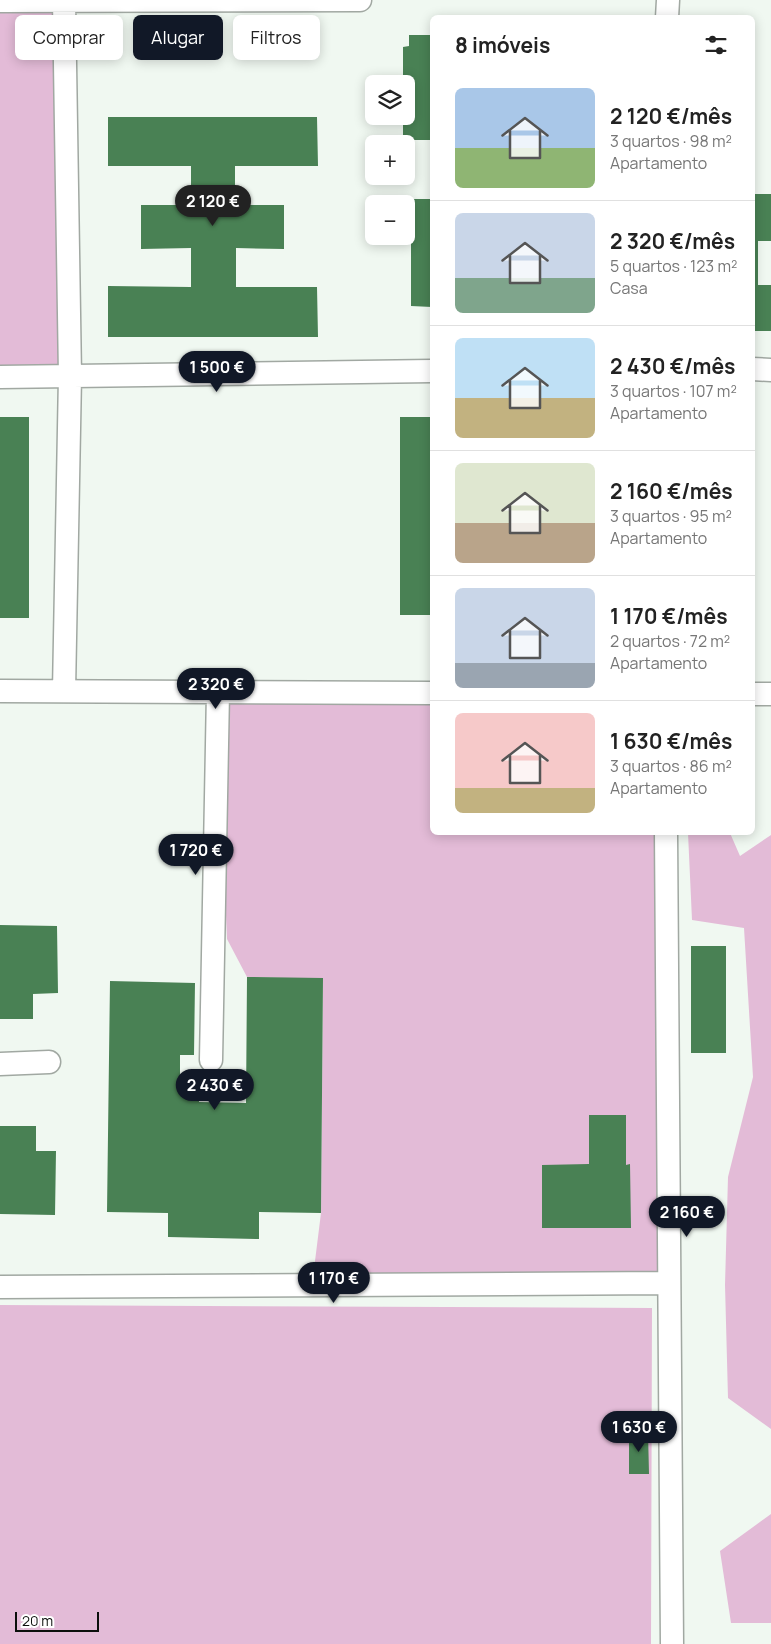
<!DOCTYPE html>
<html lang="pt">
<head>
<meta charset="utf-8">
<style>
	:root { --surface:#fff; --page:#f2f2f2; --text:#222; --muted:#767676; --line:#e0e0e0; --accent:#111827 }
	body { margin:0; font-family:Manrope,sans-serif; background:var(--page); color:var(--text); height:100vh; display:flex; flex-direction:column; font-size:19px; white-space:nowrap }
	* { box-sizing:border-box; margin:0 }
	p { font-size:16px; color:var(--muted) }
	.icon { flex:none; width:28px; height:28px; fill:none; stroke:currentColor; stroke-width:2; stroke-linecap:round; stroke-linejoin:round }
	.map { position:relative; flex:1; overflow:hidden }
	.details { position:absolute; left:430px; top:15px; width:325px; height:820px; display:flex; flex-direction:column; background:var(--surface); border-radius:8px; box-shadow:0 2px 12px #0003 }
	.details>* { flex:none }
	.top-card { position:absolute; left:15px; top:15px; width:340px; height:45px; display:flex; gap:10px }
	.tools { position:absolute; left:365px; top:75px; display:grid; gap:10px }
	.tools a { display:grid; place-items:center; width:50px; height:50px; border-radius:8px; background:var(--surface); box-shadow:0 2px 12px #0003; font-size:25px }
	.scale { position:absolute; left:15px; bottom:12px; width:84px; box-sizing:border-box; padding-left:5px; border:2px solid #0c0f0c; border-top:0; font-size:14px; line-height:18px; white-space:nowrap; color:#0c0f0c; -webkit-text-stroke:4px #fff; paint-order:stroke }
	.price { position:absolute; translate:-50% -42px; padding:0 11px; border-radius:18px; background:var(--accent); color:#fff; font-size:16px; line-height:32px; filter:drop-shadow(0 1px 2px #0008) }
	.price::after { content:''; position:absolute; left:50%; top:30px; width:15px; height:11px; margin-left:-8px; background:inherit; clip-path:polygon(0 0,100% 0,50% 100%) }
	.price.on { background:#222; color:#fff }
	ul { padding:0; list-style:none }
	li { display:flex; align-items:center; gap:15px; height:125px; padding:0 25px }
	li+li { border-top:1px solid var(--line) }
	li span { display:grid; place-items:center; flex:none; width:140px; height:100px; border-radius:8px; color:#555 }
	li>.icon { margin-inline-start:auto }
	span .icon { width:60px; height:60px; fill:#fffc; stroke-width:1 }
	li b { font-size:21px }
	h2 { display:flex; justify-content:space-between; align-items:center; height:60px; padding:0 25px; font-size:21px }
	.chip { padding:0 18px; border-radius:8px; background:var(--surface); box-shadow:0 2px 12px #0003; font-size:18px; line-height:45px }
	.chip.on { background:var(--accent); color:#fff }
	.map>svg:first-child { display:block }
	.green { fill:#e3bbd7 }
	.building { fill:#498154 }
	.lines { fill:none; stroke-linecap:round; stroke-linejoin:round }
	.minor-casing { stroke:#a1a8a2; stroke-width:25 }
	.minor { stroke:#fff; stroke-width:22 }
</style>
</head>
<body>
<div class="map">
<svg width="771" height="1644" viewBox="0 0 771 1644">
	<rect width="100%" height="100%" fill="#f0f8f1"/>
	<path class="green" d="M0,1h64l6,375 -70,1z
		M432,699v133l234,1 3,450 -357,2 9,-72 2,-234 -76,-2 -20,-38 -10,-235z
		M688,833h42l10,23 31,-21v594l-43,-31 -3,-113 3,-108 25,-100 -9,-149 -52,-8z
		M0,1305l652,3 -1,336h-651z
		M771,1514v109h-40l-11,-72z"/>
	<path class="building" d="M409,35h23v105h-29v-24h3v-32h-3v-37l6,-1z
		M108,117h209l1,49h-83v39h49v44l-48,-1v39h81l1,50h-210v-51l83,1v-39l-50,1v-44h50v-39h-83z
		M752,194h19v47h-13v44h13v46h-19z
		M411,199h21v108l-21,-1z
		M0,417h29v201h-29z
		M400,417h32v198h-32z
		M0,925l57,1 1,67 -25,1v25h-33z
		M691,946h35v107h-35z
		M247,977l76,1 -2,235 -62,-1v27l-91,-2v-24l-61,-1 3,-231 85,2 -1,72h-14v21l19,1v25l47,1z
		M589,1115h37v50l4,-1 1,64h-89v-63l47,-1z
		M0,1126h36v25h20l-1,64 -55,-1z
		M629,1432h19l1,42h-20z"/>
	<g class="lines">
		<defs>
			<path id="minor" d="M0,1l360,-1
				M64,1l6,375 -6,315
				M667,18l1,-18
				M752,369l19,1
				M0,377l432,-6
				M0,691l432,2
				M752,694h19
				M666,832l6,812
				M211,1060l7,-368
				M0,1064l49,-2
				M0,1287l669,-4"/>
		</defs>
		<use href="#minor" class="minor-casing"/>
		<use href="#minor" class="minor"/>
	</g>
</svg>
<div class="tools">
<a><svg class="icon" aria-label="layers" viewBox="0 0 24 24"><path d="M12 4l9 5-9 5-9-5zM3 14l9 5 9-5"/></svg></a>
<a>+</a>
<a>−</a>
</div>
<div class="scale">20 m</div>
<b class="price on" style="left:213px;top:227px">2 120 €</b>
<b class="price" style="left:217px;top:393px">1 500 €</b>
<b class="price" style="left:216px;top:710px">2 320 €</b>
<b class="price" style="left:196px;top:876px">1 720 €</b>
<b class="price" style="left:215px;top:1111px">2 430 €</b>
<b class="price" style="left:687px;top:1238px">2 160 €</b>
<b class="price" style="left:334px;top:1304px">1 170 €</b>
<b class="price" style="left:639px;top:1453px">1 630 €</b>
<div class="top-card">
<a class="chip">Comprar</a>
<a class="chip on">Alugar</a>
<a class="chip">Filtros</a>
</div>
<section class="details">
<h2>8 imóveis<svg class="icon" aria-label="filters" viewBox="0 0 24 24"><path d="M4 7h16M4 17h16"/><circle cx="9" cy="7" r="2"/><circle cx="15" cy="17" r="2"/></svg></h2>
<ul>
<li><span style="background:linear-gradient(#a9c7e8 60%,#8fb573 0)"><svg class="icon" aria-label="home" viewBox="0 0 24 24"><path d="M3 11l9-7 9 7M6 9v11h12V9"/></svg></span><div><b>2 120 €/mês</b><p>3 quartos · 98 m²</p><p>Apartamento</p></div></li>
<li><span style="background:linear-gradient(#c9d6e8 65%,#7fa58c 0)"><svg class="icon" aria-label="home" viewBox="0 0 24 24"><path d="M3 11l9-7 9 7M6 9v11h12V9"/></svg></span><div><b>2 320 €/mês</b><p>5 quartos · 123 m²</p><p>Casa</p></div></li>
<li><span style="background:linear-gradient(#bfe0f5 60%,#c2b280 0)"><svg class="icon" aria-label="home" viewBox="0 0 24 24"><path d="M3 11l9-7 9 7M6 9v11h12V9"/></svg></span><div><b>2 430 €/mês</b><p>3 quartos · 107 m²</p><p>Apartamento</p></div></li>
<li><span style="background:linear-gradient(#dfe7d0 60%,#b9a48a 0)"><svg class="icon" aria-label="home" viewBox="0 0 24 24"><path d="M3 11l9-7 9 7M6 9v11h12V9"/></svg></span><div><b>2 160 €/mês</b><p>3 quartos · 95 m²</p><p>Apartamento</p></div></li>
<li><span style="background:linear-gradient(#c9d6e8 75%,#9aa5b1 0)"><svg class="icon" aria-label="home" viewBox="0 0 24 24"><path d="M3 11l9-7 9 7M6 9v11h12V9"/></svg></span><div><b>1 170 €/mês</b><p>2 quartos · 72 m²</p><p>Apartamento</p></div></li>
<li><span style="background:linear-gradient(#f6c9c9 75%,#c2b280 0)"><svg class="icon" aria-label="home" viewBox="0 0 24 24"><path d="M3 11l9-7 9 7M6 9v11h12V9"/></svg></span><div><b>1 630 €/mês</b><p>3 quartos · 86 m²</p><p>Apartamento</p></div></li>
</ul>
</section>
</div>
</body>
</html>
